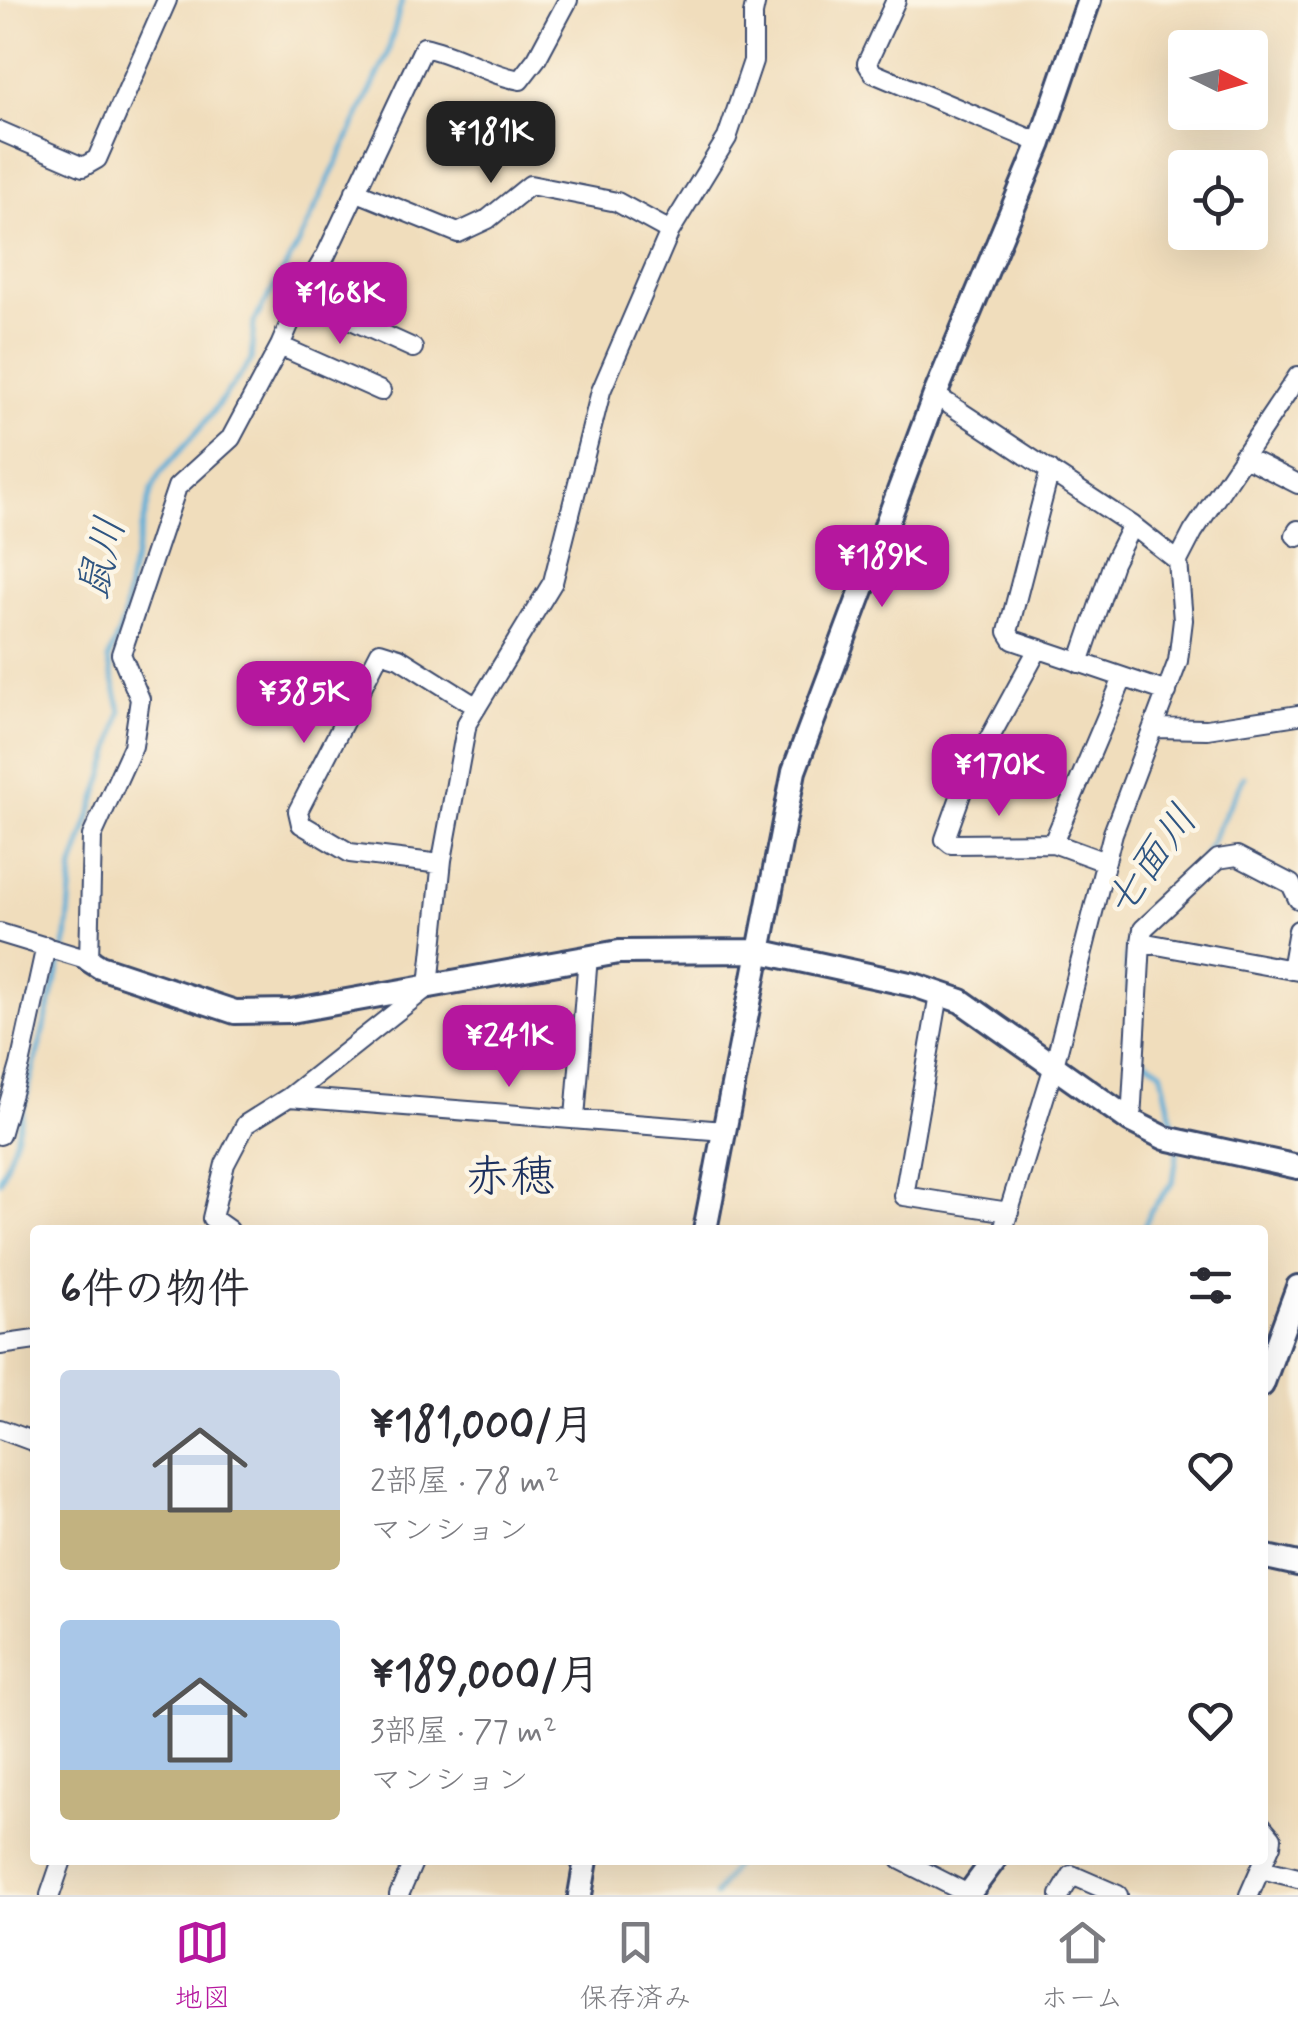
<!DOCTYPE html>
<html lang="ja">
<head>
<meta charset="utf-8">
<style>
	:root { --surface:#fff; --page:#f7f7f7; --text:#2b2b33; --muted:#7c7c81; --line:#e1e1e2; --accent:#b5179e }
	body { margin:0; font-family:Mynerve,"Klee One",sans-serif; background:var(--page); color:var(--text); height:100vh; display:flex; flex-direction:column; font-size:38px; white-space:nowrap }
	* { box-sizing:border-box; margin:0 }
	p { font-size:32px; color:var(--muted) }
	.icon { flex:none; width:55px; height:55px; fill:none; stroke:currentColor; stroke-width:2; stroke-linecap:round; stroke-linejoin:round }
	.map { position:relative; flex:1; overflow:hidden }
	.panel { position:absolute; left:30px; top:1225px; width:1238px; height:640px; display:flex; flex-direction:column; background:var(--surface); border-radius:10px; box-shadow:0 10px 40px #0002 }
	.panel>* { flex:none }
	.needle { width:65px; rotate:95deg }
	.fabs { position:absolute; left:1168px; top:30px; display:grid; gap:20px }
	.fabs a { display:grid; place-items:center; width:100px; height:100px; border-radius:10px; background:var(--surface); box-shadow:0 10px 40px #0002; font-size:50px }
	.price { position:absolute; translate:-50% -85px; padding:0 22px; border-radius:20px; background:var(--accent); color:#fff; font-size:32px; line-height:65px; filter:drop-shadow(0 2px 5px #0008) }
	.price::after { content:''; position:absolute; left:50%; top:60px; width:30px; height:22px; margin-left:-15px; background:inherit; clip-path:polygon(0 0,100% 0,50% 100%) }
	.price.current { background:#222; color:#fff }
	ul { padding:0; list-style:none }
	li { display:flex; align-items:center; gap:30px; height:250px; padding:0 30px }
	li span { display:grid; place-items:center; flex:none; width:280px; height:200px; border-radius:10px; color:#555 }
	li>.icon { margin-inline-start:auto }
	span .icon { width:120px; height:120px; fill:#fffc; stroke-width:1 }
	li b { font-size:42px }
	h2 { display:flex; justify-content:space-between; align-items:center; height:120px; padding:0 30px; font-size:42px }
	.tabs { display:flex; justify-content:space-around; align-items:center; height:140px; border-top:2px solid var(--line); background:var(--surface); font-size:28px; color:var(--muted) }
	.tabs a { display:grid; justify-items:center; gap:5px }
	.tabs .current { color:var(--accent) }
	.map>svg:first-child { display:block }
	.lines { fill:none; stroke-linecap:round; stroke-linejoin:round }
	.stream { stroke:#5dadd7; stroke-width:5 }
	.street-casing { stroke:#3b496c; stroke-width:22 }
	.secondary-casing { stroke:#3b496c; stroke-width:28 }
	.street { stroke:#fff; stroke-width:18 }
	.secondary { stroke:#fff; stroke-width:22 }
	.labels { text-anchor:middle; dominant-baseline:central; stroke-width:9; stroke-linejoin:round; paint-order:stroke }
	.water-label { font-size:42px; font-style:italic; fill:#2f5582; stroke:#fcf5e5 }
	.quarter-label { font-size:45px; fill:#1b2f5e; stroke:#fcf5e5 }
</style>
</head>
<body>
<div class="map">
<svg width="1298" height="1895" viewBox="0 0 1298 1895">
	<rect width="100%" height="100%" fill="#fcf5e5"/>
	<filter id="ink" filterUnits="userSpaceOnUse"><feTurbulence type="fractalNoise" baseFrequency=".01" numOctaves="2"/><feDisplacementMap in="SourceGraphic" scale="20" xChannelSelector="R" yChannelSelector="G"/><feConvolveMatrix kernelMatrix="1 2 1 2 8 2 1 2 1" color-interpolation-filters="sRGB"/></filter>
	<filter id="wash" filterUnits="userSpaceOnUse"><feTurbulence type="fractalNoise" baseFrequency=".0048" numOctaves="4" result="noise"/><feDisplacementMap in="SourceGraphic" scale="40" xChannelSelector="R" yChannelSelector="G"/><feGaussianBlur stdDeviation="2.25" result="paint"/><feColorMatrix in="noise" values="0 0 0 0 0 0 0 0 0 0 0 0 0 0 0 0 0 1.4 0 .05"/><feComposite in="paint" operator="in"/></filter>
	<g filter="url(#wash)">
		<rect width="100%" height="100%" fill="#f0ddbc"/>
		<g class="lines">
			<path class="stream" d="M1179,884l22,-22 43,-86
				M1130,993c-3,-23 -9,-47 6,-66
				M1141,1058l20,12 14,62
				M0,1181l16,-44 51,-199 6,-71 36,-107 12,-49 -13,-51 15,-38 7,-46 21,-84 9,-19 43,-48 48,-64 3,-39 44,-77 89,-189 15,-56
				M1143,1230l8,-20 22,-28 5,-34
				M715,1895l23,-35"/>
		</g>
	</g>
	<g filter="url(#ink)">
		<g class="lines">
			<defs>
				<path id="street" d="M896,0l-29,63 6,10 167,70
					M0,131l83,36 14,-8 70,-159
					M355,191l103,42 30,-14 42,-34 87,17 53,29
					M301,297l25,-42 98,-208c34,7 62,27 96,33l17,-22 31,-58
					M280,346l101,45
					M935,395l197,130 46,36 5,59 -5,41 -65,172 -59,233 -51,164
					M1243,456l55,28
					M1050,470l-42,162 5,8 154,52
					M1298,530l-3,5 3,2
					M1178,561l15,-29 105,-156
					M1038,649l-73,134 -20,56 6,5 102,-1 70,-165
					M1079,663l34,-100 19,-38
					M1155,728l52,1 91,-14
					M1053,843l52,19
					M441,864l-91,-11 -49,-29 -3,-13 82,-159 19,6 78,49
					M0,933l89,27 3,-124 41,-90 7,-47 -19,-45 56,-167 54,-49 49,-92 21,-49 112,51
					M1141,942l2,-13 75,-70 19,-3 54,28 7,15
					M1291,970l7,-40
					M939,994l-35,202 105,16
					M289,1097l436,34
					M575,1118l13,-162
					M1131,1121l10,-179 157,29
					M0,1135l20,-70 26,-119
					M229,1230l-17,-12 13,-54 21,-40 43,-27 140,-111 13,-126 25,-137 86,-141 48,-191 69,-160 57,-93 26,-77v-47l3,-14
					M0,1345l35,-5
					M0,1429l35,13
					M901,1860l69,35
					M1261,1869l37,9
					M50,1895l12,-35
					M399,1895l15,-35
					M1060,1895l12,-20 46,20
					M1249,1895l22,-50 1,-7 -10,-12"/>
				<path id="secondary" d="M89,960l11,7 135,45 56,-1 328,-59 139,-1 156,34 47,16 170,120 34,17 133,29
					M705,1230l89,-459 141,-376 105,-252 49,-143
					M1262,1385l36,-98
					M1262,1556l36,8
					M580,1895l6,-35
					M968,1895l26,-35"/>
			</defs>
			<use href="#street" class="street-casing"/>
			<use href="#secondary" class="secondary-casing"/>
			<use href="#street" class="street"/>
			<use href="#secondary" class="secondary"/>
		</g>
	</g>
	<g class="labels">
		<g class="water-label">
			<text transform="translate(103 559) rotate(-76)">鼠川</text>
			<text transform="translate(1152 862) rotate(-54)">七面川</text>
		</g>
		<g class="quarter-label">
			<text x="510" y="1178">赤穂</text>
		</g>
	</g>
</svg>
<div class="fabs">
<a><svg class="needle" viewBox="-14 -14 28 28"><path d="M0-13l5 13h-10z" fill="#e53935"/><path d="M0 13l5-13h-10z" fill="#7c7c81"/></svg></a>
<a><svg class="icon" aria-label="locate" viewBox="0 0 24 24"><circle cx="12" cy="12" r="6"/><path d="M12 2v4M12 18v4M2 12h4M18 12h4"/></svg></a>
</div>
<b class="price current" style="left:491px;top:186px">¥181K</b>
<b class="price" style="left:340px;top:347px">¥168K</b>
<b class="price" style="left:882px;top:610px">¥189K</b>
<b class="price" style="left:304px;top:746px">¥385K</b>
<b class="price" style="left:999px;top:819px">¥170K</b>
<b class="price" style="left:509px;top:1090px">¥241K</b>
<section class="panel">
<h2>6件の物件<svg class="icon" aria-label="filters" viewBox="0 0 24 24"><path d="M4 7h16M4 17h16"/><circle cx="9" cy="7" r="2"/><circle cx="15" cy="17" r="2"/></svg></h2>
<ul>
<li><span style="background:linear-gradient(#c9d6e8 70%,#c2b280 0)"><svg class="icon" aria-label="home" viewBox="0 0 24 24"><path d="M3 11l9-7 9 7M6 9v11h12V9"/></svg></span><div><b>¥181,000/月</b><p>2部屋 · 78 m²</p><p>マンション</p></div><svg class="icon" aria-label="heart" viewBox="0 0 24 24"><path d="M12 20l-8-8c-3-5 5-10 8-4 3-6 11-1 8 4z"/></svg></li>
<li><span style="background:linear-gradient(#a9c7e8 75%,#c2b280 0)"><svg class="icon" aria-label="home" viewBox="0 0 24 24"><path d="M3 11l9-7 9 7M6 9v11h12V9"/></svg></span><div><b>¥189,000/月</b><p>3部屋 · 77 m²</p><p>マンション</p></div><svg class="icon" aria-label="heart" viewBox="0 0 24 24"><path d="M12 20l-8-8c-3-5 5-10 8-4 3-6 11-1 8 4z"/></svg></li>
</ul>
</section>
</div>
<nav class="tabs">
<a class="current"><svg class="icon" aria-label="map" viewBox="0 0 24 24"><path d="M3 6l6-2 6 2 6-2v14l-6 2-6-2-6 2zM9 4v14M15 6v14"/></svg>地図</a>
<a><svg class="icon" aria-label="saved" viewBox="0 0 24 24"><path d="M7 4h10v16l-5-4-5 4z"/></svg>保存済み</a>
<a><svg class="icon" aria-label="home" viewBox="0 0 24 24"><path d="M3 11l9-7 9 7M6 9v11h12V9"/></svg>ホーム</a>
</nav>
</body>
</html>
